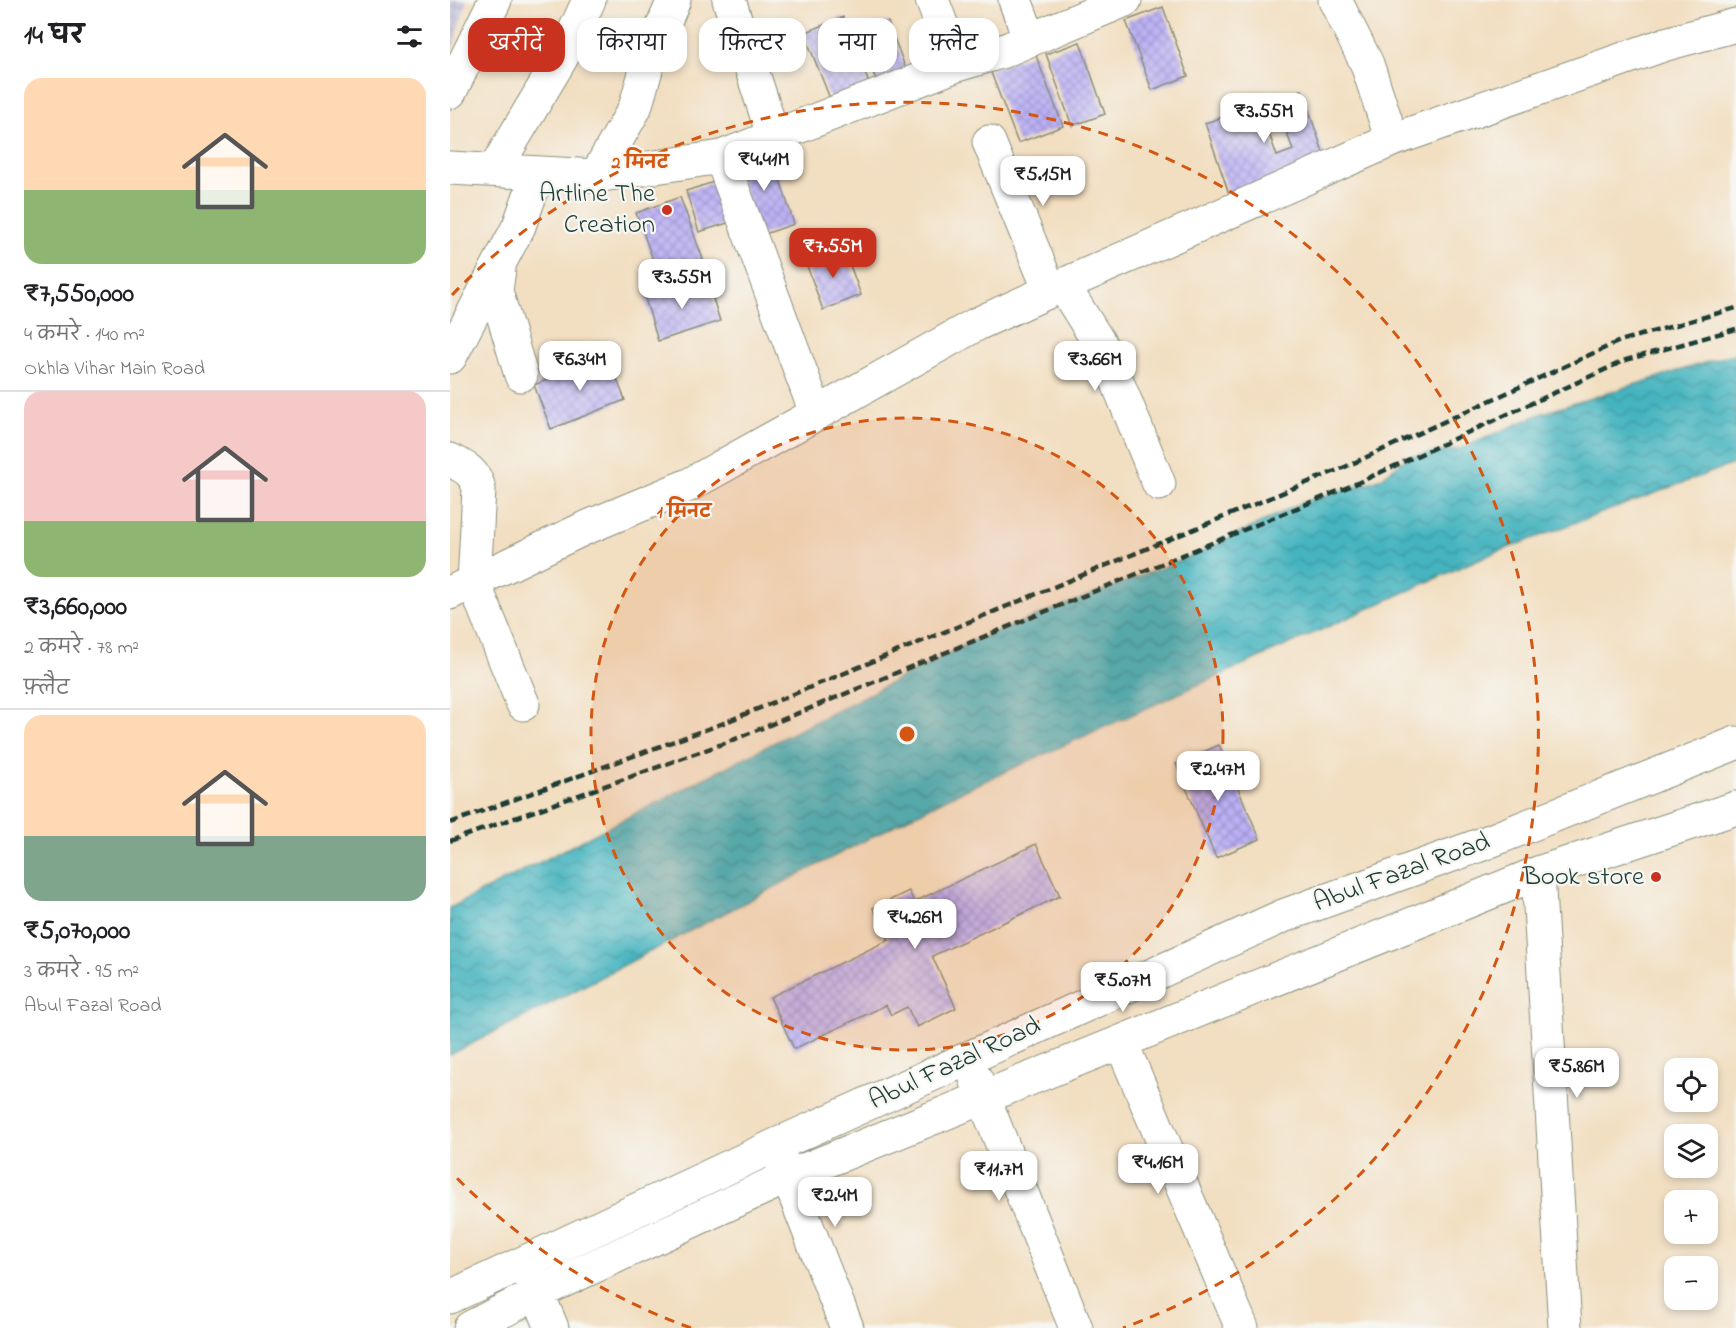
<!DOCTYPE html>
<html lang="hi">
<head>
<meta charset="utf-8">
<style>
	:root { --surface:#fff; --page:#f2f2f2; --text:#202124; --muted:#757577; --line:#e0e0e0; --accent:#c8321e }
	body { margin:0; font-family:"Indie Flower","Playpen Sans Deva",sans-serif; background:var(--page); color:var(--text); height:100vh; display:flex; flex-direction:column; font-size:22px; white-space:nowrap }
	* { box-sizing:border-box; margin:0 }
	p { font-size:20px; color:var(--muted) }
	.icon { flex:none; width:33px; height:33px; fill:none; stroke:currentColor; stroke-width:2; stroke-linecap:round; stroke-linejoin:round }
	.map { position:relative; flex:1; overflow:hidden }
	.side { display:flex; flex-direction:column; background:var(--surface); width:450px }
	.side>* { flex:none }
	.top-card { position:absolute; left:18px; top:18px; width:570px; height:54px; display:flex; gap:12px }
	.controls { position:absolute; left:1214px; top:1058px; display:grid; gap:12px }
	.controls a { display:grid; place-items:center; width:54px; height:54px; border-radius:12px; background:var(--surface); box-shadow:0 3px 9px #0003; font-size:30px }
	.price { position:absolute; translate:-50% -51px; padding:0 14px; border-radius:12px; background:#fff; color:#222; font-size:20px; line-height:39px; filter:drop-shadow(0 2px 3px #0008) }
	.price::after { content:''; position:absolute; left:50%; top:36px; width:18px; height:14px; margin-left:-9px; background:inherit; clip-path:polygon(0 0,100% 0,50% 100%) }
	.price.selected { background:var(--accent); color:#fff }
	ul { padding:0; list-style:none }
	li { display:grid; align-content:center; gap:12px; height:318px; padding:0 24px }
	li+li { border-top:2px solid var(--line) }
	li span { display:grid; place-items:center; height:186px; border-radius:18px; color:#555 }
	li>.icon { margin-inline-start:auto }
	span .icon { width:108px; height:108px; fill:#fffc; stroke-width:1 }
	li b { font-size:26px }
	h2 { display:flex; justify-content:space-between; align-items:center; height:72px; padding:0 24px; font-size:26px }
	.pill { padding:0 21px; border-radius:18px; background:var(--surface); box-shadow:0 3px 9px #0003; font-size:21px; line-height:54px }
	.pill.selected { background:var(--accent); color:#fff }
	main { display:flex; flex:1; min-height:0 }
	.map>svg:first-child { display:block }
	.industrial { fill:url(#industrial-grid) }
	.water { fill:url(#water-waves); stroke:#32787a; stroke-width:1.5 }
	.building { fill:url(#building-cross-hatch) }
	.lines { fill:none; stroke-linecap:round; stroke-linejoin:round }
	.minor-casing { stroke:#888e7a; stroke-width:35 }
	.minor { stroke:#fff; stroke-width:33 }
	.rail { stroke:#1f3d34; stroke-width:4.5; stroke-dasharray:9 4.5; stroke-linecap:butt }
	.ring { fill:none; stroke:#d45610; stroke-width:3; stroke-dasharray:10 8 }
	.poi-dot { fill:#c8321e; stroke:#f6f6f2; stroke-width:2 }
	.labels { text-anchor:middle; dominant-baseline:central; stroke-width:4.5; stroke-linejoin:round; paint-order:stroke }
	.poi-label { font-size:27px; fill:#1f3d34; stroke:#f6f6f2; text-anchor:end }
	.street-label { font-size:27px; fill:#1f3d34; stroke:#f6f6f2 }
	.centre { fill:#d45610; stroke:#f6f6f2; stroke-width:3 }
	.ring-label { font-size:18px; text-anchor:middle; font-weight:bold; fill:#d45610; stroke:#f6f6f2; stroke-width:4.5; stroke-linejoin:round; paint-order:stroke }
</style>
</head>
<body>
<main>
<section class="side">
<h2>14 घर<svg class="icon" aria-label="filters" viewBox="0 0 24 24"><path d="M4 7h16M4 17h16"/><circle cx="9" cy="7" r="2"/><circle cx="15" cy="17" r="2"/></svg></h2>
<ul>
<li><span style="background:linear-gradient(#ffd9b3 60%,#8fb573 0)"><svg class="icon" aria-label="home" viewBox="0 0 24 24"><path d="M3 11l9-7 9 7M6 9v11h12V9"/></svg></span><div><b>₹7,550,000</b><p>4 कमरे · 140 m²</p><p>Okhla Vihar Main Road</p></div></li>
<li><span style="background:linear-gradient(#f6c9c9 70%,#8fb573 0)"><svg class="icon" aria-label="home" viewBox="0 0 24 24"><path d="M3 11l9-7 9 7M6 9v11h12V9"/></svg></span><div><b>₹3,660,000</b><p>2 कमरे · 78 m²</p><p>फ़्लैट</p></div></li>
<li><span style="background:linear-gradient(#ffd9b3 65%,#7fa58c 0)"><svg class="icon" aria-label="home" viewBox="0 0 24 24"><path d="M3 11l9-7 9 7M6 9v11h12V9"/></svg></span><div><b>₹5,070,000</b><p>3 कमरे · 95 m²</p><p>Abul Fazal Road</p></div></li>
</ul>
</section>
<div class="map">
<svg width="1286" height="1328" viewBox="0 0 1286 1328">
	<defs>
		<pattern id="industrial-grid" width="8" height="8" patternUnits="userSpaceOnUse" patternTransform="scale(1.5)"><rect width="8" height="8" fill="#c3c1db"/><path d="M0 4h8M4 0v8" fill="none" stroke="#9e9eb2"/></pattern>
		<pattern id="water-waves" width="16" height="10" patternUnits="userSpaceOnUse" patternTransform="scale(1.5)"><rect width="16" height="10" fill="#45b4bf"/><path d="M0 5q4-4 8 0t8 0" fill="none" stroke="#39949c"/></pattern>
		<pattern id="building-cross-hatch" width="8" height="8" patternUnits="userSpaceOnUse" patternTransform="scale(1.5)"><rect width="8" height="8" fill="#bbb0f5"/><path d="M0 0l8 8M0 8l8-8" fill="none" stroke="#9790c7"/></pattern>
	</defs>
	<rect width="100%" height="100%" fill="#f6f6f2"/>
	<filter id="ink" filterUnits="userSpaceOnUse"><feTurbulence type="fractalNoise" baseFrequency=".0167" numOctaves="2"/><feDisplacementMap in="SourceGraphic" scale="12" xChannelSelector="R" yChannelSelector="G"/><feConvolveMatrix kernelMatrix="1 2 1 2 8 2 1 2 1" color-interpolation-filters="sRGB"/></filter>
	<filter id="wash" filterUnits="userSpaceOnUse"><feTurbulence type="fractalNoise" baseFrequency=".008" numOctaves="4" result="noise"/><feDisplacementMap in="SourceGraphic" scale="24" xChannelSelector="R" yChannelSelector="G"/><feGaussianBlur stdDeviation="1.35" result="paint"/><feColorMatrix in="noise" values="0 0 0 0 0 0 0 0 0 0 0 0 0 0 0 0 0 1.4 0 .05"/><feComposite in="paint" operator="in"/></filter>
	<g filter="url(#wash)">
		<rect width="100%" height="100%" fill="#f2dec0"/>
		<path class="industrial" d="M0,0h17l-17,58z"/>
		<path class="water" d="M1286,353v110l-255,95 -532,239 -499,258v-147l525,-268 225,-87 101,-50 79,-24 28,-22 52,-8 83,-36z"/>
		<g id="blocks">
			<path class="building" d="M713,7l25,69 -36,14 -26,-69z
				M393,17l31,79 -39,15 -31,-78z
				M438,22l21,55 -30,11 -21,-55z
				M630,42l25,72 -33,12 -26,-72z
				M585,53l28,73 -45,17 -28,-73z
				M852,90l24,71 -97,33 -24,-71 54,-18 18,51 16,-6 -18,-51z
				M320,148l24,76 -35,12 -25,-76z
				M270,180l14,41 -35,11 -13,-41z
				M230,197l23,62 -44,17 -23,-63z
				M394,249l17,46 -38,15 -17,-47z
				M257,279l13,42 -62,20 -13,-43z
				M158,356l17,44 -74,29 -17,-44z
				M769,745l41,94 -44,19 -40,-94z
				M586,844l24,52 -128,60 24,52 -39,19 -10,-20 -16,8 -5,-10 -92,44 -24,-52 119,-57 -16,-32 36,-17 5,11z"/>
		</g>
	</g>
	<g filter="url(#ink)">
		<use href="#blocks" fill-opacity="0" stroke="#888e7a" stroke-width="1.5"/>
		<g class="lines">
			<defs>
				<path id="minor" d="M279,0l45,138
					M482,0l25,65
					M565,0l15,40
					M885,0l32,64 25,76
					M0,92l45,-92
					M539,142l61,149
					M271,157l95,256
					M0,168l146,8 125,-19 236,-92 44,-13 124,-52
					M45,169l71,-119 23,-50
					M146,176l39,-68 15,-52 24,-56
					M49,269l-3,22 25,84
					M613,285l43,69 53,130
					M0,357l69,-131 19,-53
					M0,460c15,7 25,12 29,29l-5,94 49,121
					M0,593l133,-64 106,-44 288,-161 86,-39 329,-145 274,-96 70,-19
					M1088,873l27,455
					M671,1042l121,286
					M526,1079l100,249
					M330,1157l67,171
					M80,1275l22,53
					M0,1297l326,-152 507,-229 197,-71 256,-102
					M20,1328l69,-36 248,-115 751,-304 198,-65"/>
			</defs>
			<use href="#minor" class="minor-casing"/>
			<use href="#minor" class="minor"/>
			<path class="rail" d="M0,823l271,-99 624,-257 275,-126 116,-33
				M0,841l278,-99 625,-257 273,-125 110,-31"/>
		</g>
	</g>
	<circle cx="457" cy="734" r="316" fill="#d45610" fill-opacity=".12"/>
	<g class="ring">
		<circle cx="457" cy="734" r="316"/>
		<path d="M241 1328A632 632 0 0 1 2 1173M2 295A632 632 0 1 1 673 1328"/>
	</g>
	<g class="poi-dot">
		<circle cx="217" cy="210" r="6"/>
		<circle cx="1206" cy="877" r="6"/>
	</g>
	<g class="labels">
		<g class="poi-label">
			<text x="205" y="194">Artline The<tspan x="205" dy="31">Creation</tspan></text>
			<text x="1194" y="877">Book store</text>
		</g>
		<g class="street-label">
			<text transform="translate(952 873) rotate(-20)">Abul Fazal Road</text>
			<text transform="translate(505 1064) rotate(-25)">Abul Fazal Road</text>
		</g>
	</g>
	<circle cx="457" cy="734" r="9" class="centre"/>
	<g class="ring-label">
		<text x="190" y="168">2 मिनट</text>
		<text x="234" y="517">1 मिनट</text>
	</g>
</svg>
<div class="controls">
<a><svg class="icon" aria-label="locate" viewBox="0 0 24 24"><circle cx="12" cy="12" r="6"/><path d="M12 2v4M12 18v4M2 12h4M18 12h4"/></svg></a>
<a><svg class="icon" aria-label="layers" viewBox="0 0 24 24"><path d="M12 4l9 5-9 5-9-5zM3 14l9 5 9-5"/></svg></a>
<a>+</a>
<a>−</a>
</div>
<b class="price" style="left:814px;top:144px">₹3.55M</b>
<b class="price" style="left:314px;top:192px">₹4.41M</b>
<b class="price" style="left:593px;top:207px">₹5.15M</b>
<b class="price selected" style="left:383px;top:279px">₹7.55M</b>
<b class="price" style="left:232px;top:310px">₹3.55M</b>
<b class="price" style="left:130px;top:392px">₹6.34M</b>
<b class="price" style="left:645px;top:392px">₹3.66M</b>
<b class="price" style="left:768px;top:802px">₹2.47M</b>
<b class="price" style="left:465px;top:950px">₹4.26M</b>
<b class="price" style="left:673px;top:1013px">₹5.07M</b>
<b class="price" style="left:1127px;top:1099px">₹5.86M</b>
<b class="price" style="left:708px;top:1195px">₹4.16M</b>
<b class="price" style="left:549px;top:1202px">₹11.7M</b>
<b class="price" style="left:385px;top:1228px">₹2.4M</b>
<div class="top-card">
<a class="pill selected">खरीदें</a>
<a class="pill">किराया</a>
<a class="pill">फ़िल्टर</a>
<a class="pill">नया</a>
<a class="pill">फ़्लैट</a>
</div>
</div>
</main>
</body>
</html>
